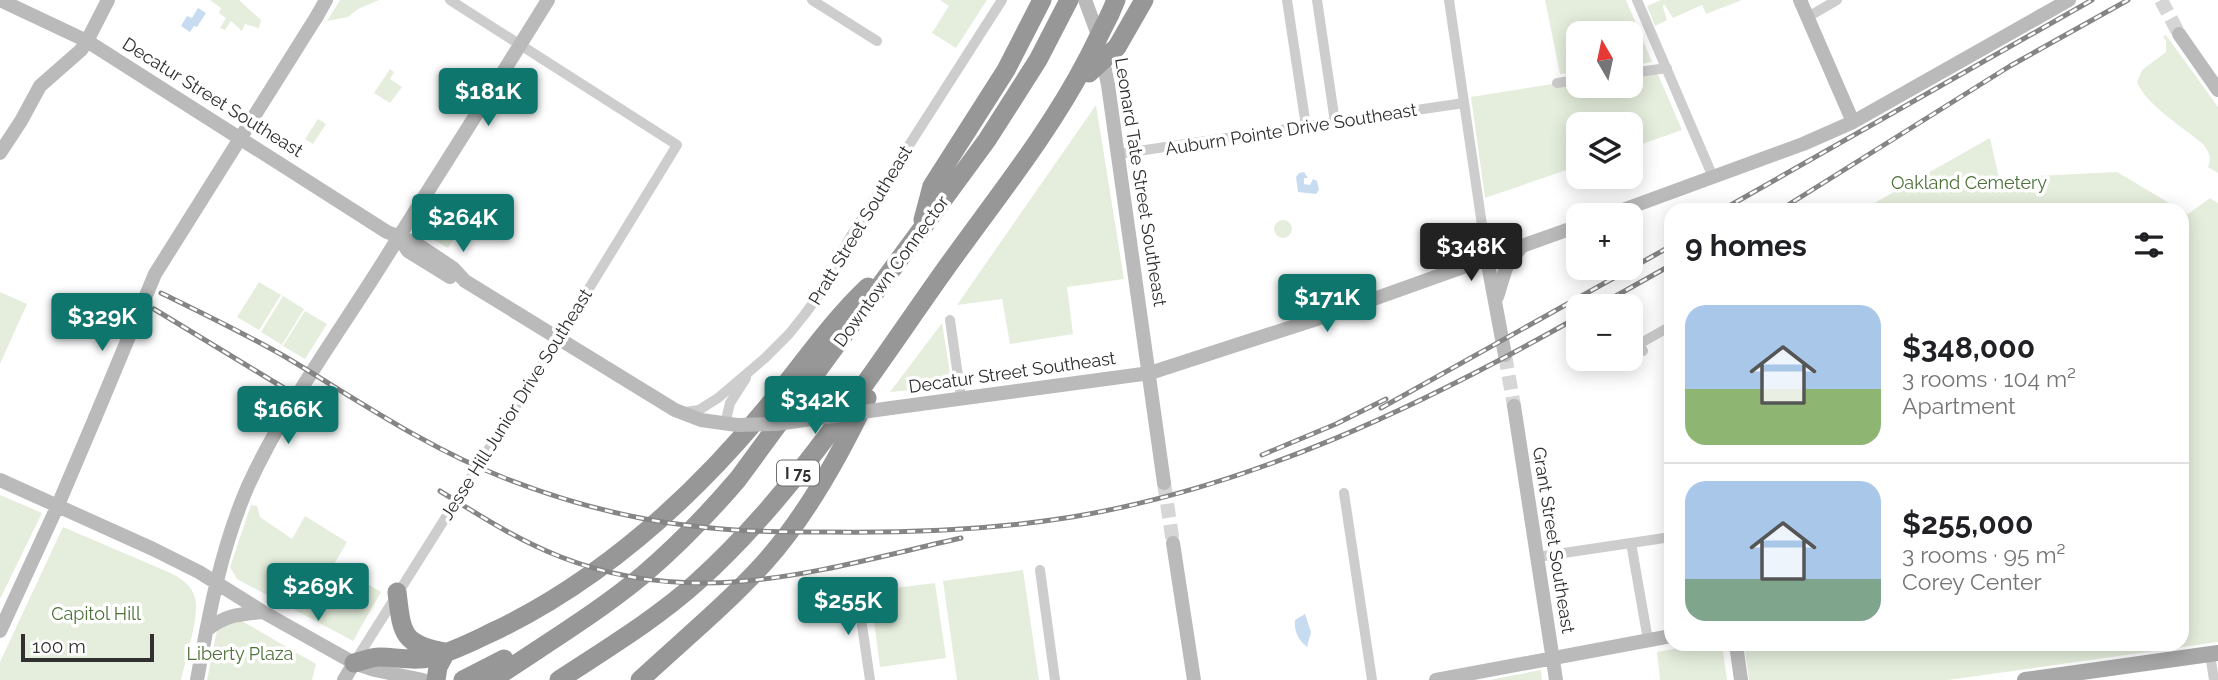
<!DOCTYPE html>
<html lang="en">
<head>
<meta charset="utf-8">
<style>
	:root { --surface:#fff; --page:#f2f2f2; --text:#202124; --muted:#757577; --line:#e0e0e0; --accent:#0f766e }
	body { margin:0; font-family:Raleway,sans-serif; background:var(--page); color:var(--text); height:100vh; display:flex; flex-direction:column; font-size:26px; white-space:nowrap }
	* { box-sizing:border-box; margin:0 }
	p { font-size:23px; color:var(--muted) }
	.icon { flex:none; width:38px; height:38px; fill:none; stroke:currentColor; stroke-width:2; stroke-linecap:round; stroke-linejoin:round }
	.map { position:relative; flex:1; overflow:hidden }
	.panel { position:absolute; left:1664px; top:203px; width:525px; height:448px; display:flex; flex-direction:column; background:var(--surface); border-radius:21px; box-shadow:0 4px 18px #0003 }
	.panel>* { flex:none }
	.needle { width:46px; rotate:351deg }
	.tools { position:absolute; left:1566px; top:21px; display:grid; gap:14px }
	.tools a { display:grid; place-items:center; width:77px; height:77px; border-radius:14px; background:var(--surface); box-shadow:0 4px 18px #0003; font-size:35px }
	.scale { position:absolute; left:21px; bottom:18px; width:133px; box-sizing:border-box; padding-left:7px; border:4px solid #303030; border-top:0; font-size:19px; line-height:24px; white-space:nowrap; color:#303030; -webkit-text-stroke:5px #fff; paint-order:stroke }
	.price { position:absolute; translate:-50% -60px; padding:0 16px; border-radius:7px; background:var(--accent); color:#fff; font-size:23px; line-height:46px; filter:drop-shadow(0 2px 4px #0008) }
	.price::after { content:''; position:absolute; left:50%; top:42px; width:21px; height:16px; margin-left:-10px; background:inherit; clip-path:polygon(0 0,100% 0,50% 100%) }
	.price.on { background:#222; color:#fff }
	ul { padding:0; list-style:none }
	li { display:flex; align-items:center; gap:21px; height:175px; padding:0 21px }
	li+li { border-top:2px solid var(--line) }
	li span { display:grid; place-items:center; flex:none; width:196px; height:140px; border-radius:21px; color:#555 }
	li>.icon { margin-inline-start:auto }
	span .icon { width:84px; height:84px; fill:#fffc; stroke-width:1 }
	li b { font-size:30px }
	h2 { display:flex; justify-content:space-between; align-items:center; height:84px; padding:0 21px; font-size:30px }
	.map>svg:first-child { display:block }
	.green { fill:#e5eedd }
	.water { fill:#c7dcf0 }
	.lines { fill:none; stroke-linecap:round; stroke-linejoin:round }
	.secondary-tunnel { stroke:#d6d6d6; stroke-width:14; stroke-dasharray:14 7; stroke-linecap:butt }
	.street { stroke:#cdcdcd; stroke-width:10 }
	.secondary { stroke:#bababa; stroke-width:14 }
	.primary { stroke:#a8a8a8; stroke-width:16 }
	.highway { stroke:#979797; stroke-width:19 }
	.rail-casing { stroke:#858585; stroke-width:5 }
	.rail { stroke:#fff; stroke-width:2.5; stroke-dasharray:8; stroke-linecap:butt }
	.secondary-bridge { stroke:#bababa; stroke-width:14 }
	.highway-bridge { stroke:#979797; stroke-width:19 }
	.labels { text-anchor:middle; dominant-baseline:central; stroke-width:7; stroke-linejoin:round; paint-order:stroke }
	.shield { fill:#fff; stroke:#6e6e6e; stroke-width:2 }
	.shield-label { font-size:16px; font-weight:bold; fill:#303030 }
	.street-label { font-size:18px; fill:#303030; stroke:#fff }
	.park-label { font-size:18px; fill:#4d7138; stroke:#fff }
</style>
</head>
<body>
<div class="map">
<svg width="2218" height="680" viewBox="0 0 2218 680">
	<rect width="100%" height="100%" fill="#fff"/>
	<path class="green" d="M210,0h29l22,20 -2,8 -14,-4 -3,7 -11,-10 -6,9 -5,-2 6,-10 -7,-5 2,-5z
		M340,0h39l-21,9 -10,8 -21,4z
		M940,0h47l-31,48 -24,-15 17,-27z
		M1545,0h81l26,62 -21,3v-32h-53v39l-18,2z
		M1661,0h81l-36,14 -4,-9 -29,13 -9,-14 -1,3 4,13 -12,6 -8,-20z
		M2166,35l52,72v66l-10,-6c4,-10 1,-15 -5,-23 -19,-16 -57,-39 -66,-62l5,-12 24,-18v-11l-3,-4z
		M390,69l4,3 -4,7 12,8 -12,16 -16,-10z
		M1656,70l26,60 -51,18v-24h-53v42l-93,32 -14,-101 107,-17v6h53v-13z
		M1096,105l28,174 -57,8 6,47 -63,10 -8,-45 -45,6z
		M318,119l8,5 -13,20 -8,-5z
		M1990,138l9,40 118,-6 64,38h-319z
		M2210,198l8,5v439l-270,38h-199l-5,-36h438v-433l6,3z
		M435,216l24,14 -11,18 -24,-14z
		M1274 229a9 9 0 1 1 18 0a9 9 0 1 1-18 0Z
		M259,282l22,13 -22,35 -22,-13z
		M0,292l27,12 -27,60z
		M283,296l21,13 -22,36 -21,-13z
		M305,311l22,13 -22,35 -22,-13z
		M942,323l10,63 -62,6z
		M0,495l42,18 -42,86z
		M251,505l6,1 3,11 32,22 13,-23 42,26 -13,22 47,28 -28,49 -116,-62 -7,-12z
		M63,527l110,47c10,6 19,12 22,24 5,16 -10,64 -14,82h-181v-18z
		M1023,570l16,110h-82l-14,-99z
		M935,583l11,75 -66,9 -10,-76z
		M242,621l74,43 -4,16h-105l10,-50 10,-8z
		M1700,644h22l5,36h-67l-3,-28z
		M1541,670l1,10h-52z"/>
	<path class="water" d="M198,8l8,5 -9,14 -3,-1 -4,6 -9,-6 6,-10 5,2z
		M1304,172l4,6h-4v6l6,1 3,-6 4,2 2,9 -3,4 -18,-2 -2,-15 3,-4z
		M1305,614l6,18 -4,15c-9,-7 -13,-16 -12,-27z"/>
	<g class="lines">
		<path class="secondary-tunnel" d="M2161,0l18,34
			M1505,355l9,51
			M1164,483l9,60"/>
		<path class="street" d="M812,0l65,41
			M1287,0l19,126
			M1317,0l18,122
			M1449,0l38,259
			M1637,0l76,177
			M1808,17l29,-17
			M1631,73l36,-5
			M1557,83l21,-3
			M1118,154l346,-51
			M950,320l11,77
			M1643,351l-4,-7 32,-18
			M685,412l14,-2 19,-12 47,-40 24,-24 16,-20 16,-22 28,-53 153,-239
			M725,424l5,-21 16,-25
			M1344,493l28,187
			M1631,543l17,97
			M1537,557l134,-20
			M1040,570l15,110
			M857,591l13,89
			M2210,654l4,26
			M354,663l204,-324 119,-194 -227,-145"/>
		<path class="secondary" d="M0,0l87,41 300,191 27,10 39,26 12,13 210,129 26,10 36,5
			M1085,0l12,32 11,53 56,398
			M1800,0l53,122
			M317,16l9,-16
			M2179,34l39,56
			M0,153l21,-32 19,-35 41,-36 6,-9 21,-41
			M1609,215l194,-71 50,-22 216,-122
			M399,238l9,13 42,26
			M1487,259l18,96
			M1497,297l9,-29 15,-21
			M1514,406l42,274
			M891,408l259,-35 179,-58 249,-89
			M0,480l153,69 46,23 64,40 91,51 21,7 48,10
			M1173,543l21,137
			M0,631l58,-126 37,-87
			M206,631c17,-16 35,-17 57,-19
			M1736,644l5,36
			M197,680c12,-66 24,-132 51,-194 38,-83 94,-157 142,-235 53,-84 106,-167 158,-251
			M344,680l10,-17
			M1436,680l235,-44"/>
		<path class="primary" d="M2025,680l193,-27"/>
		<path class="highway" d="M1110,14l6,-14
			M1117,47l27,-47
			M923,220l9,-34 74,-116 36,-70
			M397,592c5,41 4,52 48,60
			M354,663c8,-2 17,-6 26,-6 18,0 34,5 52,0 24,-6 47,-19 69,-29 105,-52 194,-133 268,-223 33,-40 61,-82 99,-118
			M436,680l2,-13 8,-15
			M463,680l41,-21
			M492,680c50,-34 104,-66 151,-105 34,-29 66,-62 95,-96l249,-339 51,-80 31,-60
			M559,680c47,-31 97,-61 138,-98 99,-89 171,-204 247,-311 49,-69 104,-136 143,-211
			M640,680c42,-39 87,-76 125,-118 42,-47 75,-107 102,-164"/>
		<defs>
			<path id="rail" d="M1722,210l370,-210
				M1780,210l230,-144 118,-66
				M161,293c43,21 87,42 128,66 70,42 137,88 213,118 61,24 126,42 191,49 45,6 91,6 136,6 82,1 162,-2 243,-15 180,-30 349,-111 506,-200
				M1598,306l73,-41
				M154,309l158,96
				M1381,408l290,-162
				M1262,455l74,-31 50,-25
				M440,491c39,24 77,49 121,66 138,54 263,12 400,-19"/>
		</defs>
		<use href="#rail" class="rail-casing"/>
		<use href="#rail" class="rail"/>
		<path class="secondary-bridge" d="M95,418l60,-144 162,-258
			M737,425l39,-1 115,-16"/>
		<path class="highway-bridge" d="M1087,60l23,-46
			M1089,73l28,-26"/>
	</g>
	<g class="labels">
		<rect class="shield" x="777" y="460.5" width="42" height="25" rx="5"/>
		<g class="shield-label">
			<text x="798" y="473">I 75</text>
		</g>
		<g class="street-label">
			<text transform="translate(213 97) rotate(32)">Decatur Street Southeast</text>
			<text transform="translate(1291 129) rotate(-9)">Auburn Pointe Drive Southeast</text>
			<text transform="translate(1141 182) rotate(81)">Leonard Tate Street Southeast</text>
			<text transform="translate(860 225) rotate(-59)">Pratt Street Southeast</text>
			<text transform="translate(891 271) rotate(-54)">Downtown Connector</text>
			<text transform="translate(1012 372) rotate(-8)">Decatur Street Southeast</text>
			<text transform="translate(516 404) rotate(-58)">Jesse Hill Junior Drive Southeast</text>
			<text transform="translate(1554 540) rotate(81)">Grant Street Southeast</text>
		</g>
		<g class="park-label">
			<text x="1969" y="182">Oakland Cemetery</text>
			<text x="96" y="613">Capitol Hill</text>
			<text x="240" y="653">Liberty Plaza</text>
		</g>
	</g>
</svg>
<div class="tools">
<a><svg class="needle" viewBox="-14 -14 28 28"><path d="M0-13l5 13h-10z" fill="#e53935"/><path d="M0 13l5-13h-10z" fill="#757577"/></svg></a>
<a><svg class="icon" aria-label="layers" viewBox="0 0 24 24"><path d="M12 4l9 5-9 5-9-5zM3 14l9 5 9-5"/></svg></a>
<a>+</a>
<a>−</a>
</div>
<div class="scale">100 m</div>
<b class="price" style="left:488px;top:128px">$181K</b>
<b class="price" style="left:463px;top:254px">$264K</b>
<b class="price on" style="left:1471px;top:283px">$348K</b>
<b class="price" style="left:1327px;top:334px">$171K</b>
<b class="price" style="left:102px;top:353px">$329K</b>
<b class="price" style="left:815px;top:436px">$342K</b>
<b class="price" style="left:288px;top:446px">$166K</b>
<b class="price" style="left:318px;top:623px">$269K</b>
<b class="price" style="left:848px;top:637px">$255K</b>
<section class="panel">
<h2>9 homes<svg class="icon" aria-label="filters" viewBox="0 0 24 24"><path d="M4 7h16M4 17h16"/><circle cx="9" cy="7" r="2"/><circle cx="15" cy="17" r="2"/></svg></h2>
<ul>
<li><span style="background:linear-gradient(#a9c7e8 60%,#8fb573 0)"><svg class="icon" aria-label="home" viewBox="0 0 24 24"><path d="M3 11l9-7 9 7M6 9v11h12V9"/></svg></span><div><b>$348,000</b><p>3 rooms · 104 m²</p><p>Apartment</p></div></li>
<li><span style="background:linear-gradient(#a9c7e8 70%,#7fa58c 0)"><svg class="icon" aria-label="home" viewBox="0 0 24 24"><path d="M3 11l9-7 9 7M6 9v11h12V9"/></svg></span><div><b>$255,000</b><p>3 rooms · 95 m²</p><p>Corey Center</p></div></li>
</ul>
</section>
</div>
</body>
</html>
